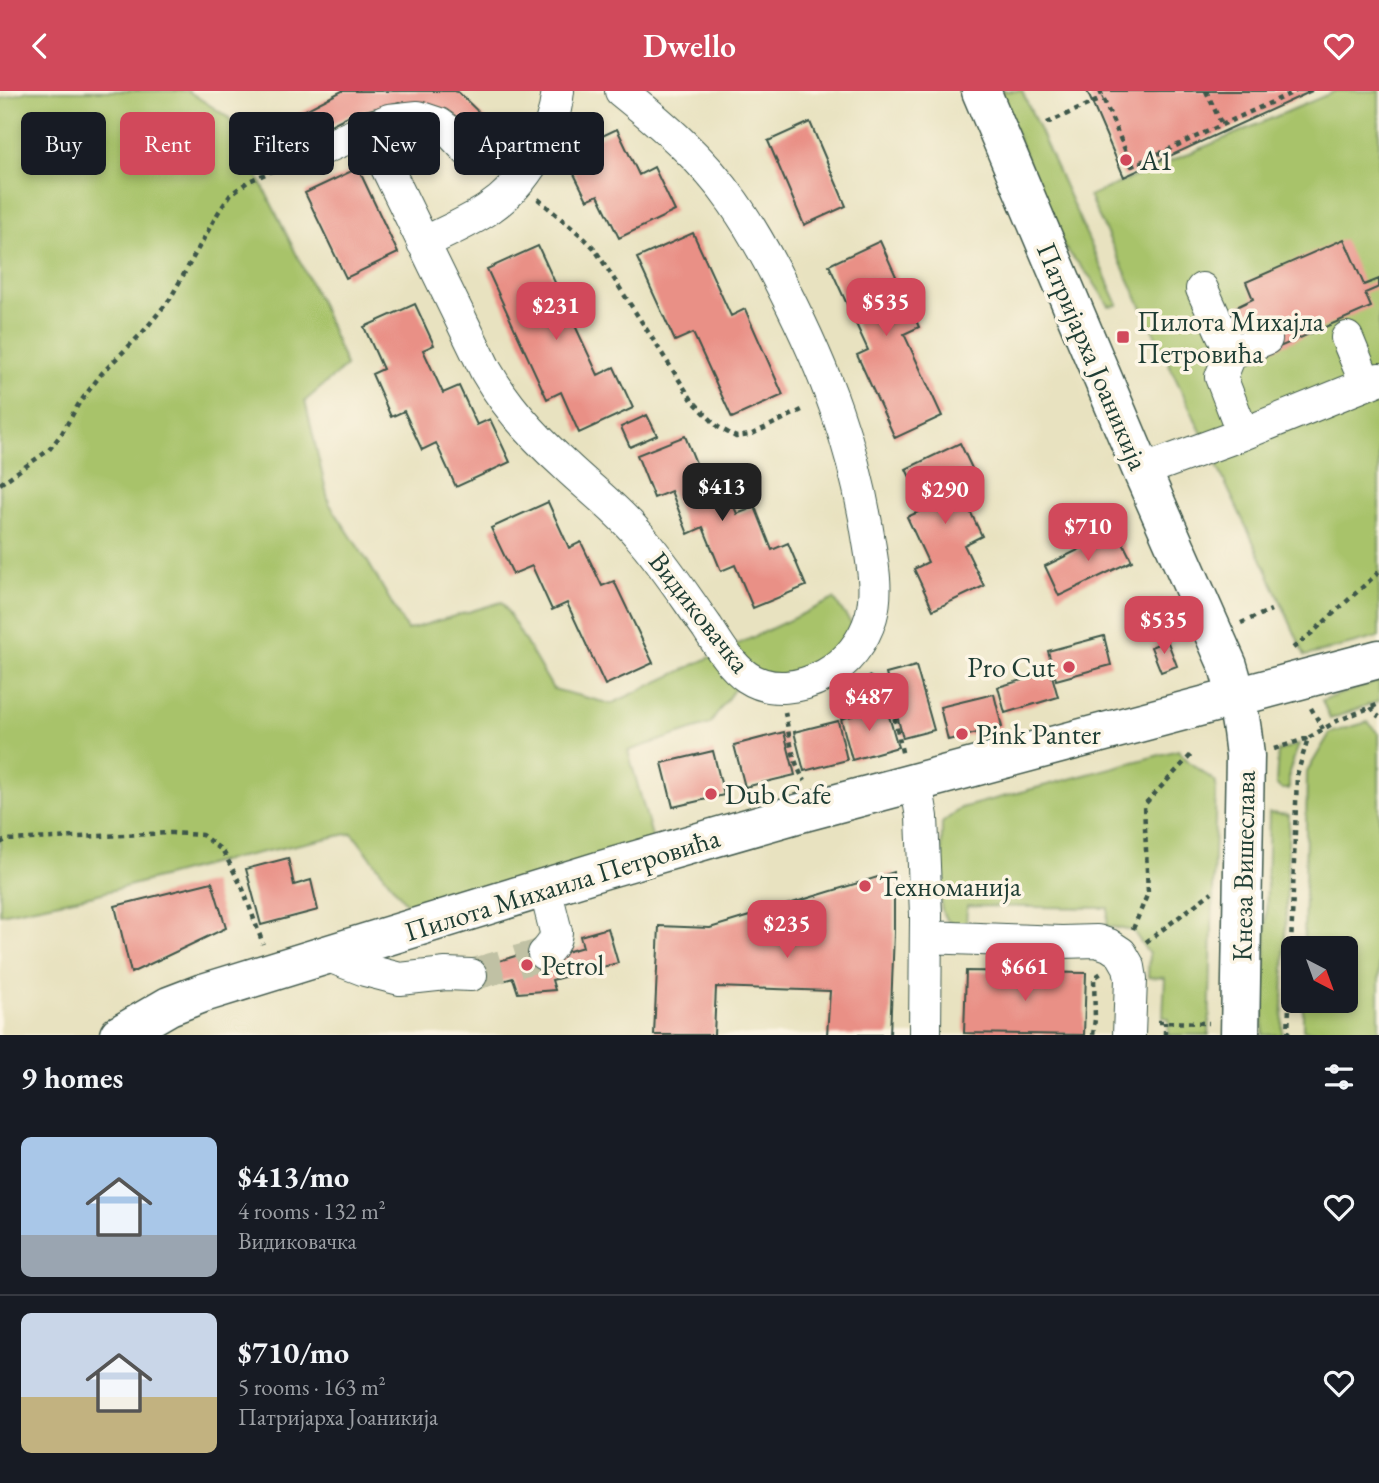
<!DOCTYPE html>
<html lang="en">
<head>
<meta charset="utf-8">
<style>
	:root { --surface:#171b24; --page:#20242c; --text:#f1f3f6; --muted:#9ea1a6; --line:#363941; --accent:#d1495b }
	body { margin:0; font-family:"EB Garamond",serif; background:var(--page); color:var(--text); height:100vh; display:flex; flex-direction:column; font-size:26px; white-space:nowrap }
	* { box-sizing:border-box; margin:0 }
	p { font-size:23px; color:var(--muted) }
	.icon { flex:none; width:38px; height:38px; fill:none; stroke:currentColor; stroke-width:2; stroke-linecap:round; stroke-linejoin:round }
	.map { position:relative; height:944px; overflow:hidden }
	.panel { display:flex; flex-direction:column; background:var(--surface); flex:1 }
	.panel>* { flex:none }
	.guide { position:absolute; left:21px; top:21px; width:700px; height:63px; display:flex; gap:14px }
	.needle { width:46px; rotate:139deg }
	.controls { position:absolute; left:1281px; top:845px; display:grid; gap:14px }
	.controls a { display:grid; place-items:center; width:77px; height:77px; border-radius:10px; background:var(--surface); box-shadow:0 4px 10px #0003; font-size:35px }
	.price { position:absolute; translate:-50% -60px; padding:0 16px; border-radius:14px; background:var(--accent); color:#fff; font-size:23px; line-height:46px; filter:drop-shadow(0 2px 4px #0008) }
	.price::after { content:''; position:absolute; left:50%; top:42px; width:21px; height:16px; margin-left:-10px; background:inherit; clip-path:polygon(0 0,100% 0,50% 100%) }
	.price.current { background:#222; color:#fff }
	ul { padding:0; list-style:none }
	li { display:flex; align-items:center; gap:21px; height:175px; padding:0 21px }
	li+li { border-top:2px solid var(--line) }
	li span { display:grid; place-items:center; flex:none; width:196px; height:140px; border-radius:10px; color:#555 }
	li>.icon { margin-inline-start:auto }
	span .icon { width:84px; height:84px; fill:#fffc; stroke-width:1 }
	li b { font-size:30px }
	h2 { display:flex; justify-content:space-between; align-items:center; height:84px; padding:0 21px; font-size:30px }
	.chip { padding:0 24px; border-radius:10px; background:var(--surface); box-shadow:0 4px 10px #0003; font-size:24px; line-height:63px }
	.chip.current { background:var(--accent); color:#fff }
	header { display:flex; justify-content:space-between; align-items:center; height:91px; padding:0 21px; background:var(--accent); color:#fff; font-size:32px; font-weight:600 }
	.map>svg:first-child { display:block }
	.green { fill:#a8c36a; stroke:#64804f; stroke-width:2 }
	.building { fill:#e99086 }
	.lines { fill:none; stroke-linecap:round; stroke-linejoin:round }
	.minor-tunnel { stroke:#c0c1a4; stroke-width:32; stroke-dasharray:32 16; stroke-linecap:butt }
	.minor-casing { stroke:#3d5649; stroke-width:34 }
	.major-casing { stroke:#3d5649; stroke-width:41 }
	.path { stroke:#3d5649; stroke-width:4.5; stroke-dasharray:5 5; stroke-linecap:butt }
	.minor { stroke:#fff; stroke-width:32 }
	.major { stroke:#fff; stroke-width:38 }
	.poi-dot { fill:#d1495b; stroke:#fcf5e5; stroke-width:2.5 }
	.labels { text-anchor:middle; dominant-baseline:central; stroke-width:7; stroke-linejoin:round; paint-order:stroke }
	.poi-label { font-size:28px; fill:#1f3d34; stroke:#fcf5e5; text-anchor:start }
	.street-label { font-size:28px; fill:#1f3d34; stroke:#fcf5e5 }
</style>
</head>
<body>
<header><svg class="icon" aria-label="back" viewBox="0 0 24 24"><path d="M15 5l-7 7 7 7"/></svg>Dwello<svg class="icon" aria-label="heart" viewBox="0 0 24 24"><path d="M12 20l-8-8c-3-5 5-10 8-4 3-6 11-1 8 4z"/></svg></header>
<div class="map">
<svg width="1379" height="944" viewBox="0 0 1379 944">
	<rect width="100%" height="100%" fill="#fcf5e5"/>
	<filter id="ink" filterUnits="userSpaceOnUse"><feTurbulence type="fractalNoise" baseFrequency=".0143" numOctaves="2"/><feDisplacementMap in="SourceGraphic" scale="14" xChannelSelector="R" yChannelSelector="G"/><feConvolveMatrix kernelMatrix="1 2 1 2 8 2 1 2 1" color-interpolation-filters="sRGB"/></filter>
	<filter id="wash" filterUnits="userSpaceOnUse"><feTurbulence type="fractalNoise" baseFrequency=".00686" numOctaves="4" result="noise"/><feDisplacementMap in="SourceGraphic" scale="28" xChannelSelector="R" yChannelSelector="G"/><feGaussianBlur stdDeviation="1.57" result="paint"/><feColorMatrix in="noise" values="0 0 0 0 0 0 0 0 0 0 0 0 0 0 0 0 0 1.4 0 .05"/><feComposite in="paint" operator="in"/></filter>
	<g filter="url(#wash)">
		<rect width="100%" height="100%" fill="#e8e2c0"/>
		<path class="green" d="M29,0h159l41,27 91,184 26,64 -41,35 24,102 39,59 39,68 95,-28 51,87 58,15 223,-105 28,40 -37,36h-81l-34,49 -82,27 29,103 -234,71 -71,-92 -126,27 -132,35 -94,19v-815z
			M998,0h24l96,214 -9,1 -18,-28 -27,-31z
			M1336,0h43v546l-74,19 -36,-81 -180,-379z
			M1379,590v20l-49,18 -8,-19z
			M1368,631l11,12v301h-39l-37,-5v-29h43v-52l-42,-1 3,-176 23,-39z
			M1299,653l-10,28v17h-8l-5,-5 2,-33z
			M1178,659l11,12 27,20 -7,253h-41l1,-17 -6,-1 2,-39 -17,-1 1,-23 -16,-23 -26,-5 1,-18 -141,-2 -1,22c-15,-5 -22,-5 -25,-22l1,-83 19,-15z
			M1269,722l20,2 -7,220h-19z"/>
		<g id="blocks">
			<path class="building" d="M342,0h112l4,1 38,37 -17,19 -36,-31 -44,-15 -49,13 -47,24 -11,-22z
				M1087,0h225l-188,86z
				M810,31l36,84 -42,19 -36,-84z
				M617,38l22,46 15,-8 21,44 -56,27 -21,-43 -11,5 -23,-46z
				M358,77l40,85 -52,25 -41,-85z
				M693,142l38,83 14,-7 38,86 -51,23 -39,-85 -18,8 -38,-83z
				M1344,148l20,46 15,-6v8l-14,6 6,14 -96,42 -34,-14 -11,-25 23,-11 -7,-17z
				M880,150l39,86 -15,7 38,82 -47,22 -38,-83 11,-5 -39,-85z
				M538,155l60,129 16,-8 19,41 -54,25 -18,-41 -14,7 -60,-130z
				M415,213l19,41 -11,5 20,43 16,-7 18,39 13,-6 20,43 -54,25 -20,-44 -14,7 -18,-39 -13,6 -19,-43 11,-5 -19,-42z
				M647,324l10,20 -27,12 -9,-20z
				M685,345l17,42 17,-7 18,43 18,-7 17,43 16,-7 18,43 -53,22 -18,-43 -14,6 -18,-44 -15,7 -17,-43 -17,7 -17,-43z
				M960,352l19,40 -18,9 21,44 -18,9 20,41 -51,24 -19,-41 14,-7 -21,-45 18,-8 -19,-40z
				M548,411l21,46 12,-6 21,44 12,-5 39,82 -48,22 -38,-82 -15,7 -20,-44 -19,8 -22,-46z
				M1117,440l15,30 -73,35 -14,-30z
				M1104,545l7,29 -55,15 -8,-29z
				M1167,549l10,26 -16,6 -10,-25z
				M916,575l18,64 -31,8 -17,-64z
				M1051,581l7,25 -53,16 -7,-26z
				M994,603l8,33 -54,13 -8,-33z
				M886,615l12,41 -46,13 -11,-41z
				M838,630l9,39 -43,11 -10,-39z
				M784,641l11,43 -50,12 -11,-42z
				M713,660l11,44 -51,12 -11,-44z
				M288,767l6,27 17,-5 7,30 -57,15 -15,-56z
				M894,781v61l-4,102h-63l3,-44 -114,-4 -2,48h-60l5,-109 51,2z
				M212,791l14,46 -95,45 -16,-67z
				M608,837l10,35 -66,17 3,10 -37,3 -5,-15 -38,11 -6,-19 73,-22 3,10 38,-11 -3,-11z
				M966,880l120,2 -2,62 -120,-2z"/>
		</g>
	</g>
	<g filter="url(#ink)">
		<use href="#blocks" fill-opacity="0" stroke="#3d5649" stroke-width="2"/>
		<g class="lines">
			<path class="minor-tunnel" d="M471,884l73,-21"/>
			<defs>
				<path id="minor" d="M368,38l118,242c21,37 48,66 79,94 24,23 51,43 72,68 26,29 47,62 70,94 11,17 23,38 40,50 24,16 54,11 78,-2 22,-12 39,-34 46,-58 7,-25 2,-51 -2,-75 -14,-94 -43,-170 -86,-254 -15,-30 -31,-59 -50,-86 -30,-43 -71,-78 -112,-111
					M306,65l83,-36 29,-3 21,7 11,8 20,21
					M423,152c21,-10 44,-20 64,-33 39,-26 66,-73 71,-119
					M1202,198l29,64 -10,24 22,57
					M1347,247l19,46
					M1231,262l35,-14
					M1142,380l101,-37 136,-55
					M916,691l6,35 4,98 -1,120
					M926,846l136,5 35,-1 12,4 12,8 8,14 2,12 -2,56
					M544,863c7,-7 11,-12 12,-22l-11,-44
					M326,864l39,15 35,9 46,-5 25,1"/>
				<path id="major" d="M981,0l161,380 86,195c9,29 14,59 17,90l-5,279
					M119,944l50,-29 34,-13 399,-123 191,-55 586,-156"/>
			</defs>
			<use href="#minor" class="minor-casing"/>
			<use href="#major" class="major-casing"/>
			<path class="path" d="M1100,0l32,75 164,-75
				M1206,0l16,34
				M1047,32l56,-25
				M538,108l47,40 9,9 98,152 26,27 18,10 14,-2 56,-27
				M0,393l49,-34 13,-17 16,-28 24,-32 41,-41 27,-33 48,-86 13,-19 18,-13 33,-14
				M1241,532l30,-13
				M1293,557l20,-16 66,-60
				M868,586c25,12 29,55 35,79
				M1371,616l8,10
				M1311,617l12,21
				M785,621c4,22 7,50 20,69
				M1274,658l34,-11
				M0,752l6,-3 166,-7 30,2 21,16 20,38 20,55
				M1133,838l15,-36 -4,-88 47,-50
				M1146,851l66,-50
				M1158,931l51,1
				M1093,944l2,-16 -1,-41 9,-6
				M1165,944v-13
				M1288,944l9,-260 11,-37 29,-17 42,-17"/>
			<use href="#minor" class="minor"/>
			<use href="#major" class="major"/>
		</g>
	</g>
	<g class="poi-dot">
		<circle cx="1126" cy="69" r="7"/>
		<rect x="1116" y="239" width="14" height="14" rx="3.5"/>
		<circle cx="1069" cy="576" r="7"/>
		<circle cx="962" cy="643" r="7"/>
		<circle cx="711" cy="703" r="7"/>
		<circle cx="865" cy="795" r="7"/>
		<circle cx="527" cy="874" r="7"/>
	</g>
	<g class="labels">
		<g class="poi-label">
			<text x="1140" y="69">A1</text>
			<text x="1137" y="230">Пилота Михајла<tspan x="1137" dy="32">Петровића</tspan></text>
			<text x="1055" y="576" text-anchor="end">Pro Cut</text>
			<text x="976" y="643">Pink Panter</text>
			<text x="725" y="703">Dub Cafe</text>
			<text x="879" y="795">Техноманија</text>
			<text x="541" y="874">Petrol</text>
		</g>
		<g class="street-label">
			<text transform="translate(1093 265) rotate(67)">Патријарха Јоаникија</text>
			<text transform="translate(700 521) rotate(52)">Видиковачка</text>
			<text transform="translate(1243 775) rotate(-89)">Кнеза Вишеслава</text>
			<text transform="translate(562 793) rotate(-17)">Пилота Михаила Петровића</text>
		</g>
	</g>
</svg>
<div class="controls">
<a><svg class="needle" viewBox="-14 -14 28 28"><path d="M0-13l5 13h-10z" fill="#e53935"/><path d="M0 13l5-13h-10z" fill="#9ea1a6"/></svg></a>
</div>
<b class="price" style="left:886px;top:247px">$535</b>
<b class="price" style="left:556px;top:251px">$231</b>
<b class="price current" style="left:722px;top:432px">$413</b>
<b class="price" style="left:945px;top:435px">$290</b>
<b class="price" style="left:1088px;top:472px">$710</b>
<b class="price" style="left:1164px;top:565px">$535</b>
<b class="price" style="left:869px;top:642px">$487</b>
<b class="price" style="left:787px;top:869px">$235</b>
<b class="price" style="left:1025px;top:912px">$661</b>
<div class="guide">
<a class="chip">Buy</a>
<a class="chip current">Rent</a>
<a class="chip">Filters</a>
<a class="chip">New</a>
<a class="chip">Apartment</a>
</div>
</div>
<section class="panel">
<h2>9 homes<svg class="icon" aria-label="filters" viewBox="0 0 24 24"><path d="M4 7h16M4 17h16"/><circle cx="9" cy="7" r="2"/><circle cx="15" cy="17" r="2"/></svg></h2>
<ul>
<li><span style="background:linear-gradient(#a9c7e8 70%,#9aa5b1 0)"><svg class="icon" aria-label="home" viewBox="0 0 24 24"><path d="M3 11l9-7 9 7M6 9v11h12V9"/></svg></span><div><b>$413/mo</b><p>4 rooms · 132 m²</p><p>Видиковачка</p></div><svg class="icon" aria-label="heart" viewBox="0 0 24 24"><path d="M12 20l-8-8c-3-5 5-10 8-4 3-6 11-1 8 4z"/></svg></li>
<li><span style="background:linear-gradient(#c9d6e8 60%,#c2b280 0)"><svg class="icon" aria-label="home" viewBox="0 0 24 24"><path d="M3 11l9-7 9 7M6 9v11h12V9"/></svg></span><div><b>$710/mo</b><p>5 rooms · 163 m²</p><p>Патријарха Јоаникија</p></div><svg class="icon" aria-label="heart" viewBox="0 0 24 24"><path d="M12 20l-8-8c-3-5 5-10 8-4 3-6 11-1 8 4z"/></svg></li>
</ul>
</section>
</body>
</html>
